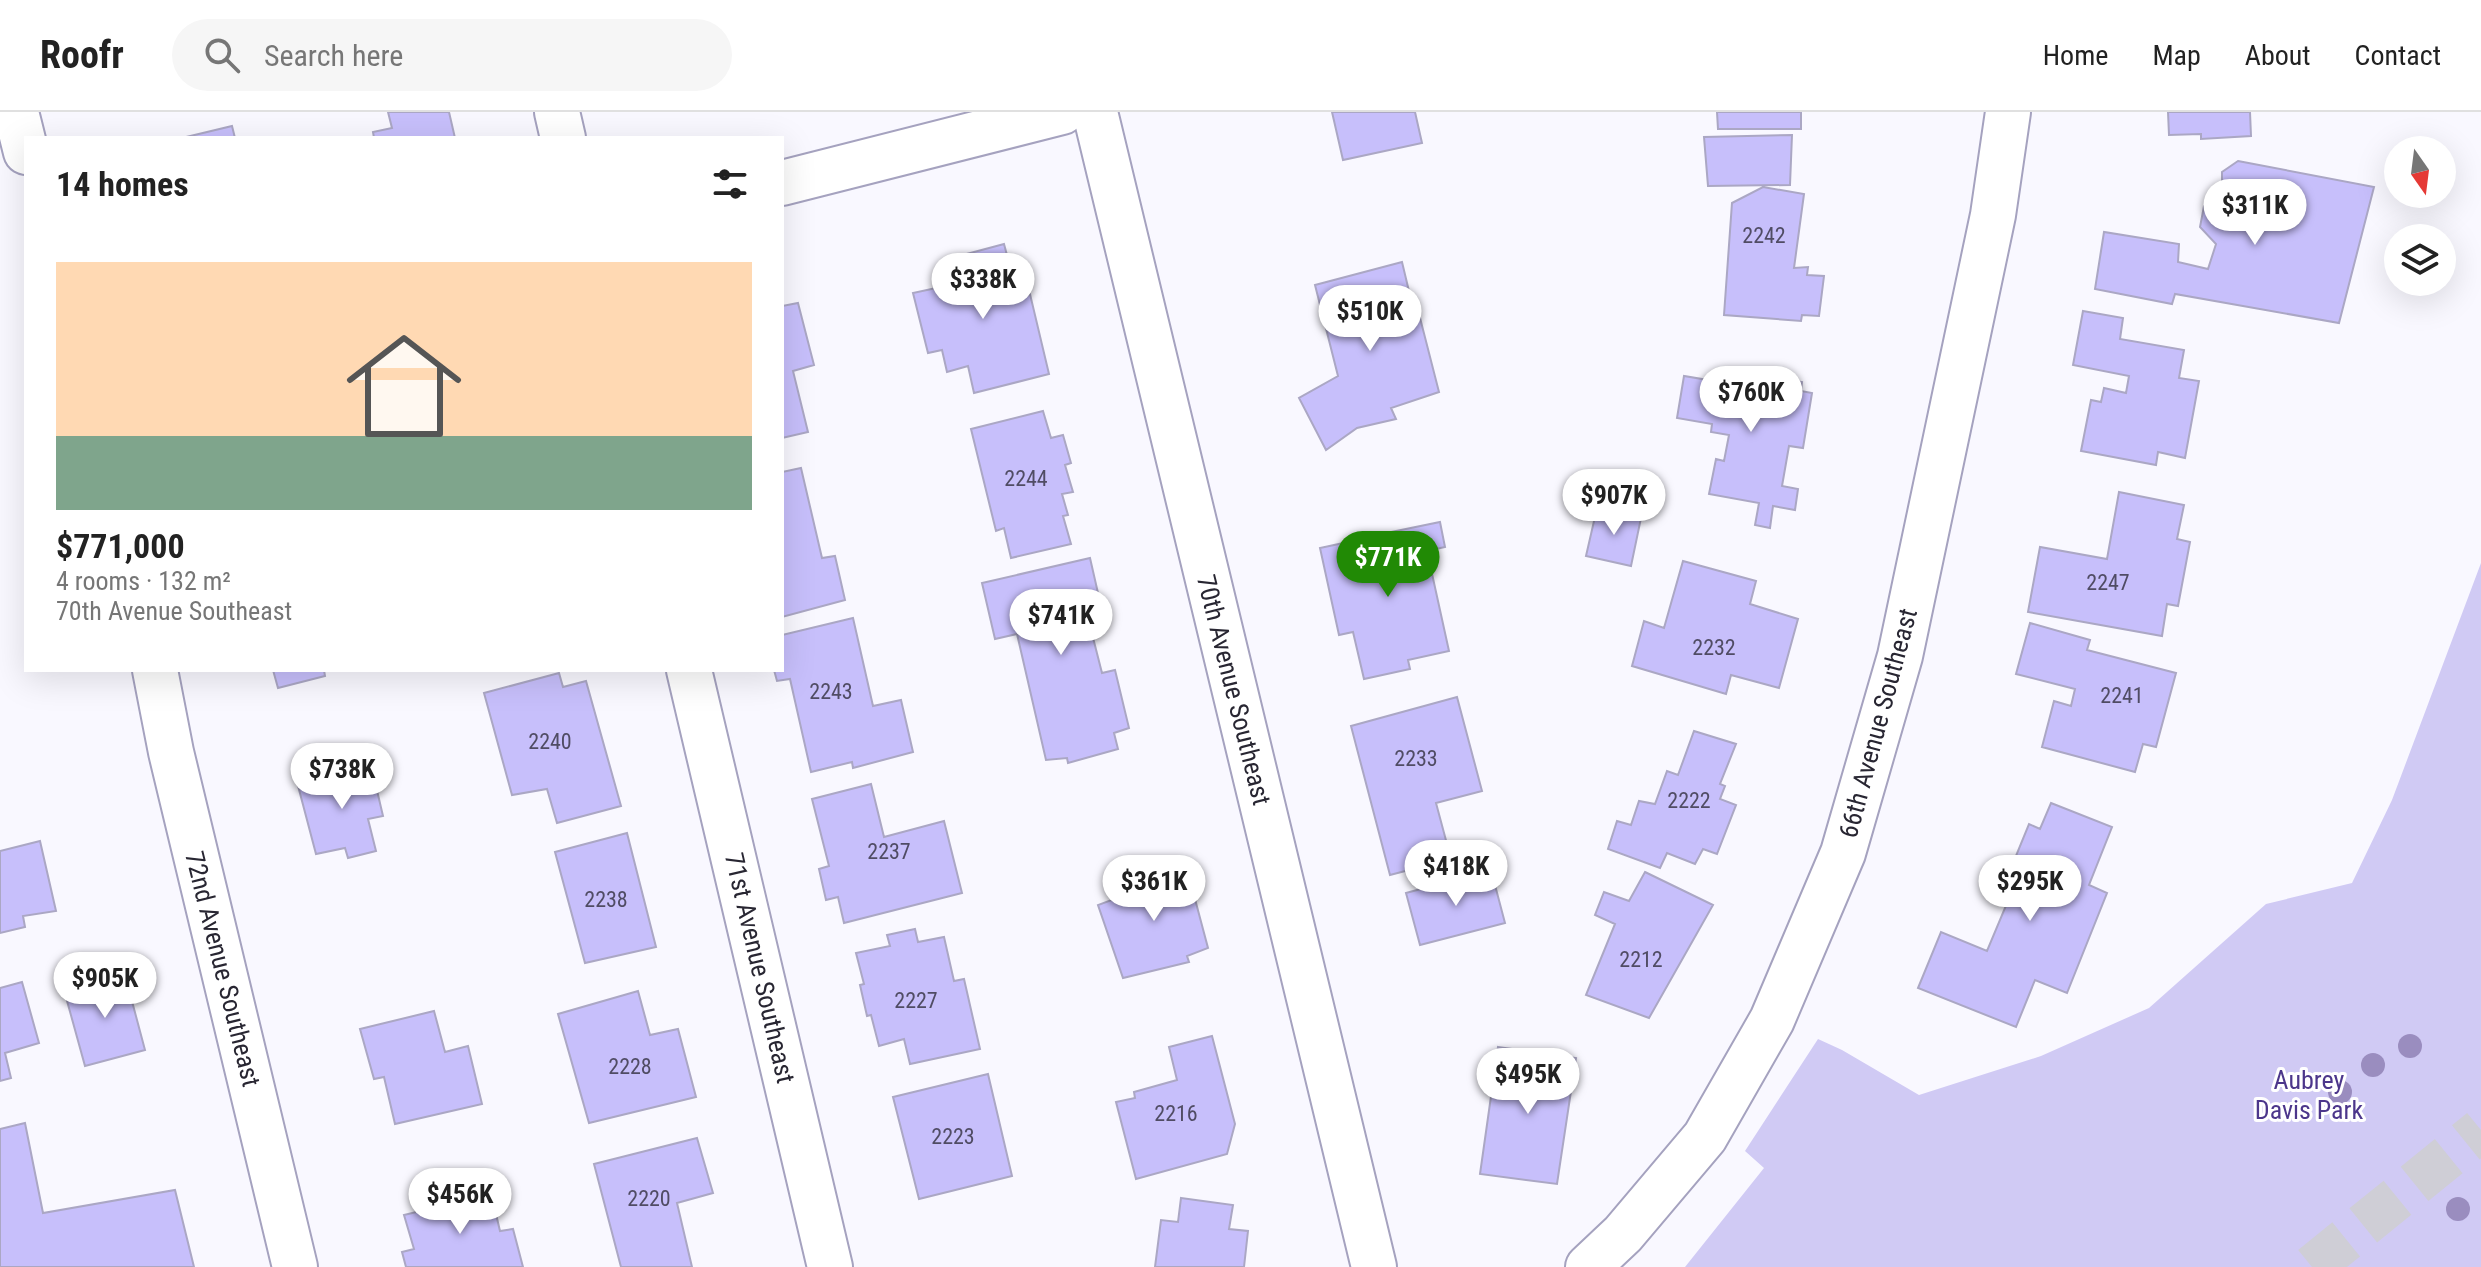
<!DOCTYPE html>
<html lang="en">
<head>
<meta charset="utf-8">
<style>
	:root { --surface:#fff; --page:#f6f6f6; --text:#222; --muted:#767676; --line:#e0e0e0; --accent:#218a05 }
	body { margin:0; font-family:"Roboto Condensed",sans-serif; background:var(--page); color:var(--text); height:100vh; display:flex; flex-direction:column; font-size:30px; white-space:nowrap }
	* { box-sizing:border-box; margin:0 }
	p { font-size:26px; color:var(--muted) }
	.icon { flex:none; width:44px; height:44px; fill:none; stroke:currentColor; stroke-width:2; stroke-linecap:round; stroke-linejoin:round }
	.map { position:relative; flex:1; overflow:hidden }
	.panel { position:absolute; left:24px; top:24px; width:760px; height:536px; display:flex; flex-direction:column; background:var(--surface); border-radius:0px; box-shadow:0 8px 32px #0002 }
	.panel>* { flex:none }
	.needle { width:52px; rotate:166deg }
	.controls { position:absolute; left:2384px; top:24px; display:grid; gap:16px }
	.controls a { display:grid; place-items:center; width:72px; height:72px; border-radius:50%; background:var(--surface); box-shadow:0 8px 32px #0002; font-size:40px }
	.price { position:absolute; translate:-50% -68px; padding:0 18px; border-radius:28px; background:#fff; color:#222; font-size:26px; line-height:52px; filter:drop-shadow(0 2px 4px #0008) }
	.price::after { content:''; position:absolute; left:50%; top:48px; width:24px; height:18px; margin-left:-12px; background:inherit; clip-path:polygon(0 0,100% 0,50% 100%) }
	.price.selected { background:var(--accent); color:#fff }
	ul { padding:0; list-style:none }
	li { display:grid; align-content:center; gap:16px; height:424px; padding:0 32px }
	li span { display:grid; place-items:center; height:248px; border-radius:0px; color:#555 }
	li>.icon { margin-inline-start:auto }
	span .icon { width:144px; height:144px; fill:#fffc; stroke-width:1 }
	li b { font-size:34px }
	h2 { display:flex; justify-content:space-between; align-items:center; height:96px; padding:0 32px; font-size:34px }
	header { display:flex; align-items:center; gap:48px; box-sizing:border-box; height:112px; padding:0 40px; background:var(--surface); border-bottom:2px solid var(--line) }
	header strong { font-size:38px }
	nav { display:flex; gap:44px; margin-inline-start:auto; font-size:28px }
	.search { width:560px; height:72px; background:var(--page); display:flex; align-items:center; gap:20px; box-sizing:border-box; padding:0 28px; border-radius:44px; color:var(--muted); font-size:30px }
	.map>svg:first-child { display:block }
	.green { fill:#d0caf4 }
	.building { fill:#c7bffb; stroke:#aba7c4; stroke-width:2 }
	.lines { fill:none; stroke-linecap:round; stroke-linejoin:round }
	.highway-tunnel { stroke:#cfced6; stroke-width:44; stroke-dasharray:44 22; stroke-linecap:butt }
	.minor-casing { stroke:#a5a2bf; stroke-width:48 }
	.minor { stroke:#fff; stroke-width:44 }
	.tree { fill:#9a8dbf }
	.labels { text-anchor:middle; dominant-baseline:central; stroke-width:6; stroke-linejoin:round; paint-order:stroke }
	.number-label { font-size:22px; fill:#504c64 }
	.street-label { font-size:26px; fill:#282632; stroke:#fff }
	.park-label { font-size:26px; fill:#4c368b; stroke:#fff }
</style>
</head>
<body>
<header>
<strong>Roofr</strong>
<div class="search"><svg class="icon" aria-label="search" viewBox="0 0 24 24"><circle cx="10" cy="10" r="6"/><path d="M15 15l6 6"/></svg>Search here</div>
<nav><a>Home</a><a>Map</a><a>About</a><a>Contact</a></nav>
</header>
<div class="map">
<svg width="2481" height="1155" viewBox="0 0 2481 1155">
	<rect width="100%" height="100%" fill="#f9f8ff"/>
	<path class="green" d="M2481,451v704h-796l79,-99 -19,-17 73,-112 24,11 77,45 122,-39 108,-48 117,-104 86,-21 40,-83z"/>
	<path class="building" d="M388,0h61l6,26h-81l-1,-6 19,-4z
		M1332,0h83l7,31 -79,17z
		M1717,0h84v17h-83z
		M2168,0h82l1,24 -50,3v-5l-32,1z
		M232,14l3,12h-53z
		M1792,23l-2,50 -82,1 -4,-49z
		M2238,49l136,26 -35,136 -164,-29 -3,10 -77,-15 9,-57 75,12 -1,18 30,7 8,-25 -16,-17 4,-21 18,-12v-22z
		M1763,75l41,7 -10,74 14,-1 -1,8 17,1 -5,40 -17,-1 -1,6 -77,-6 8,-112z
		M1004,132l7,26 6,-1 5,26 8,-1 19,80 -75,19 -6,-27 -21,6 -5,-22 -14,3 -15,-60 37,-8 -6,-25z
		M1402,150l11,46 5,2 21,82 -48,16 5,11 -39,9 -31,22 -27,-52 39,-22 -23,-91z
		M798,191l16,62 -21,6 15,61 -26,6v-132z
		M2083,199l40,7 -3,21 64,11 -5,28 20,3 -14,77 -27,-6 -2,13 -75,-14 10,-51 10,2 3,-14 22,5 3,-17 -56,-11z
		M1722,257l80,13 -1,9 11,2 -9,55 -14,-2 -7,40 16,3 -3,21 -22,-4 -3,22 -15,-3 4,-22 -50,-9 7,-35 8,2 5,-26 -18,-3 1,-8 -35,-6 7,-42 36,6z
		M1043,299l8,27 12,-3 8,28 -6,2 8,27 -11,2 6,21 -5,1 8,28 -60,14 -7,-30 -8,3 -25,-102z
		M801,356l21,90 13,-2 10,44 -63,17v-145z
		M2119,380l65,13 -7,34 13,3 -12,64 -11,-2 -5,32 -134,-24 12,-65 67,12z
		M1597,396l44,10 -10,48 -45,-10z
		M1440,410l5,25 -18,4 22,100 -41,9 2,9 -46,10 -11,-47 -14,3 -19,-87 42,-9 3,11 28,-6 -2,-12z
		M1090,446l13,57 -15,3 14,55 13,-3 14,58 -15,5 4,16 -50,14 -1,-5 -21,2 -29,-126 -22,5 -13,-56z
		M1683,449l73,20 -6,23 48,15 -19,69 -48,-13 -5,19 -94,-28 12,-45 20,7z
		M853,506l20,88 28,-6 12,52 -60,16 -1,-6 -41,10 -21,-93 -13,2 -3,-11h8v-35z
		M2030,511l60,17 -3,10 89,23 -20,74 -13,-3 -8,28 -93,-25 12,-46 17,5 4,-17 -59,-15z
		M273,558h51l1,6 -47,12z
		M559,561l4,14 23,-6 35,125 -64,17 -10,-34 -35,6 -28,-102z
		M1457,585l25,94 -46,12 15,56 -61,16 -39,-149z
		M1694,619l42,13 -16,40 5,2 -5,13 16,6 -19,49 -14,-5 -8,15 -28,-11 -7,15 -52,-19 9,-28 14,4 8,-24 16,3 12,-33 11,4z
		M371,653l12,51 -15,3 8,32 -28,7 -3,-10 -29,6 -19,-72z
		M871,672l13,53 60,-16 18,72 -118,30 -6,-26 -12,3 -7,-31 10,-3 -17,-67z
		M2051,691l61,24 -23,58 18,8 -40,100 -32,-13 -19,47 -98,-39 23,-56 46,19 31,-74 -9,-4 20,-49 11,5z
		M627,721l29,114 -71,16 -30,-111z
		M40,729l16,70 -33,5 2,11 -25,6v-82z
		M1174,749l7,27 10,-4 17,64 -21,8 2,6 -66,16 -25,-73 38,-14 -6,-18z
		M1491,758l14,53 -85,22 -14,-52z
		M1645,760l68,33 -64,113 -63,-23 29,-71 -20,-9 9,-23 25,9z
		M915,817l3,13 26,-5 10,44 10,-2 16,70 -70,15 -6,-25 -25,7 -8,-31 -4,1 -7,-31 4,-1 -8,-31 34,-7 -3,-11z
		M125,863l20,75 -60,16 -21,-76z
		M22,870l17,61 -34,10 6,25 -11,3v-93z
		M638,879l12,44 28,-6 18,68 -107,26 -31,-109z
		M434,899l11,41 23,-6 14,58 -87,20 -11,-47 -10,2 -14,-50z
		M1212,924l23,88 -8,30 -91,25 -20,-77 19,-4 -1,-6 43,-12 -8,-33z
		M1498,935l78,11 -19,126 -77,-10z
		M988,962l24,102 -93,23 -26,-102z
		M25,1011l18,90 132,-23 19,77h-194v-138z
		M697,1026l16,55 -36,10 15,64h-71l-27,-103z
		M474,1079l3,10 15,-4 8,34 13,-2 10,38h-117l-4,-15 12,-3 -10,-34 29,-7 -2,-7z
		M1181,1086l52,7 -4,24 19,2 -4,36h-89l6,-47 17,2z"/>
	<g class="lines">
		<path class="highway-tunnel" d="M2312,1155l169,-137"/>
		<defs>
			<path id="minor" d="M16,0l10,40
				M557,0l6,26
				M1095,0l279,1155
				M782,71l280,-71
				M155,558l16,82 124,515
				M689,558l141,597
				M1588,1155l35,-33 82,-97 67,-117 71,-167 57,-197 93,-441 15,-103"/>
		</defs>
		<use href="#minor" class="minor-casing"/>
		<use href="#minor" class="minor"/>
	</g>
	<g class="tree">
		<circle cx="2410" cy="934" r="12"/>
		<circle cx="2373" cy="953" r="12"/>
		<circle cx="2340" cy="980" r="12"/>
		<circle cx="2458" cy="1097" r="12"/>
	</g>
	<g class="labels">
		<g class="number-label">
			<text x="1764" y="123">2242</text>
			<text x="1026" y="366">2244</text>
			<text x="2108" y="470">2247</text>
			<text x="1714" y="535">2232</text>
			<text x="831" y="579">2243</text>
			<text x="2122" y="583">2241</text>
			<text x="550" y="629">2240</text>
			<text x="1416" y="646">2233</text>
			<text x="1689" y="688">2222</text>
			<text x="889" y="739">2237</text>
			<text x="606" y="787">2238</text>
			<text x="1641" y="847">2212</text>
			<text x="916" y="888">2227</text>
			<text x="630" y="954">2228</text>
			<text x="1176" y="1001">2216</text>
			<text x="953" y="1024">2223</text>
			<text x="649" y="1086">2220</text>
		</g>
		<g class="street-label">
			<text transform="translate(1234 578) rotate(76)">70th Avenue Southeast</text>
			<text transform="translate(1878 611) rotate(-75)">66th Avenue Southeast</text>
			<text transform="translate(760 856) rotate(77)">71st Avenue Southeast</text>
			<text transform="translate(223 857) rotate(76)">72nd Avenue Southeast</text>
		</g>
		<g class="park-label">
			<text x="2309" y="968">Aubrey<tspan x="2309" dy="30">Davis Park</tspan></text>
		</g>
	</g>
</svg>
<div class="controls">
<a><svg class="needle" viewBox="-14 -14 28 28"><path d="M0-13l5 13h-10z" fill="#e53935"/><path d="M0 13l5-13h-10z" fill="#767676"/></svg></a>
<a><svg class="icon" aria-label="layers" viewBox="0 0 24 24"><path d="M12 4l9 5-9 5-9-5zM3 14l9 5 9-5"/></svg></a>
</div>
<b class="price" style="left:2255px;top:135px">$311K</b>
<b class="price" style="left:983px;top:209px">$338K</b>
<b class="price" style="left:1370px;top:241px">$510K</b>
<b class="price" style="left:1751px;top:322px">$760K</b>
<b class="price" style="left:1614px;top:425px">$907K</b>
<b class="price selected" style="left:1388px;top:487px">$771K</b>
<b class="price" style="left:1061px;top:545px">$741K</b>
<b class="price" style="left:342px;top:699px">$738K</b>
<b class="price" style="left:1456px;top:796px">$418K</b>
<b class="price" style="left:1154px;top:811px">$361K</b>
<b class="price" style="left:2030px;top:811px">$295K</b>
<b class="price" style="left:105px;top:908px">$905K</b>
<b class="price" style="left:1528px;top:1004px">$495K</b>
<b class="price" style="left:460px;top:1124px">$456K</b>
<section class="panel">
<h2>14 homes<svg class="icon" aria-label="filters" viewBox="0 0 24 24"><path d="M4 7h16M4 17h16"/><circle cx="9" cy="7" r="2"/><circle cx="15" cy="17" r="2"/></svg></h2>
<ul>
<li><span style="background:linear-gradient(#ffd9b3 70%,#7fa58c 0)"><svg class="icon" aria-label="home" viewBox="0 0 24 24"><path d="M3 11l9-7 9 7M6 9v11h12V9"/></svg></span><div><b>$771,000</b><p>4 rooms · 132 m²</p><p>70th Avenue Southeast</p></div></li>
</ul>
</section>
</div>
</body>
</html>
